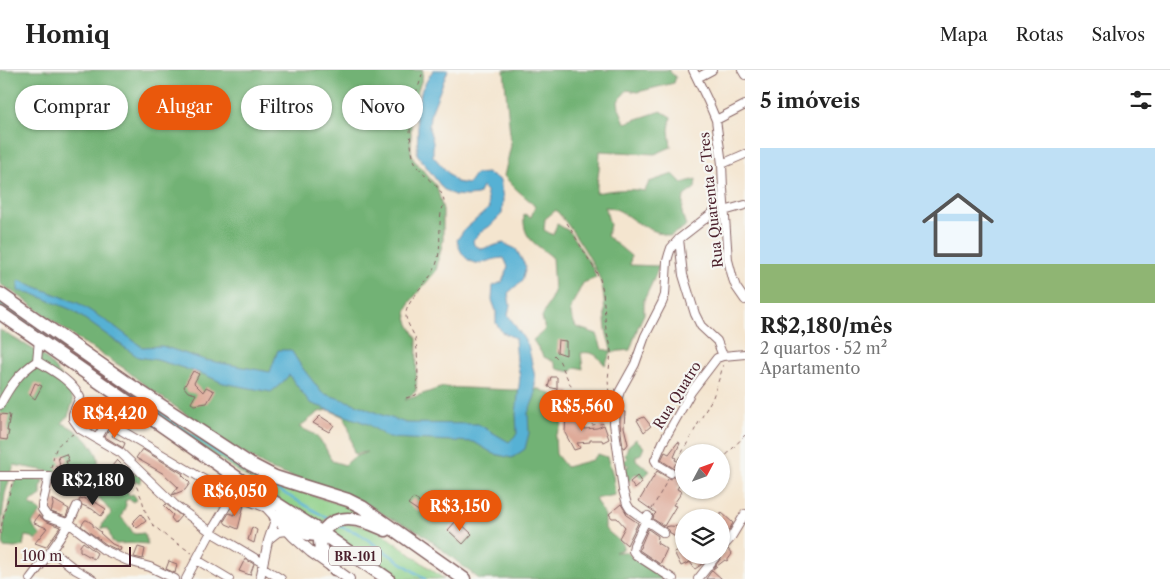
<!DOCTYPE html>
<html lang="pt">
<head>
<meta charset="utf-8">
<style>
	:root { --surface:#fff; --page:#f2f2f2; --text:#222; --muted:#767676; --line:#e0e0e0; --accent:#ea580c }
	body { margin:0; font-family:"Libre Caslon Text",serif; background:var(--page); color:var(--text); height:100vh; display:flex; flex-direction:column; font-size:19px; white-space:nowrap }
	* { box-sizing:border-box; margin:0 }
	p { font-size:16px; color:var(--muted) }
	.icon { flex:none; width:28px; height:28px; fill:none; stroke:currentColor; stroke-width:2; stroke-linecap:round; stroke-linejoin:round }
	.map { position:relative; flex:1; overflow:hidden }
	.panel { display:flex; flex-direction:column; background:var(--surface); width:425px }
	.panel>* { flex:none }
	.guide { position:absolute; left:15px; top:15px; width:475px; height:45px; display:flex; gap:10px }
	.needle { width:32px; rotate:49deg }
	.fabs { position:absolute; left:675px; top:374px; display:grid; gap:10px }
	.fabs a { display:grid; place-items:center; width:55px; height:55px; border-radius:50%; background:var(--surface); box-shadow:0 1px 4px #0004; font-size:25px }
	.scale { position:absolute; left:15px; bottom:12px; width:116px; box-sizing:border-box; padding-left:5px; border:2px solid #4a1f2b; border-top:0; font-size:14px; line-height:18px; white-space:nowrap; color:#4a1f2b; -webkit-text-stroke:4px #f6f6f2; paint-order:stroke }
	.price { position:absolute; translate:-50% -42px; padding:0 11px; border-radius:18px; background:var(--accent); color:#fff; font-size:16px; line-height:32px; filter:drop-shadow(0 1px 2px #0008) }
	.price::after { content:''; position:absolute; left:50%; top:30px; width:15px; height:11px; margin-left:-8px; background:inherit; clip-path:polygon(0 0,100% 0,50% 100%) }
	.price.current { background:#222; color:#fff }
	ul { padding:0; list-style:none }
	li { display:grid; align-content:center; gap:10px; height:265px; padding:0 15px }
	li span { display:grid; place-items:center; height:155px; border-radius:0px; color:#555 }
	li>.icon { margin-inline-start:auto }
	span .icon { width:90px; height:90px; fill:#fffc; stroke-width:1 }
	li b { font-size:21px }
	h2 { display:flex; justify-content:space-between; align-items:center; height:60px; padding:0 15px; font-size:21px }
	.tag { padding:0 18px; border-radius:22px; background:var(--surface); box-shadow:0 1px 4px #0004; font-size:18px; line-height:45px }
	.tag.current { background:var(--accent); color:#fff }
	header { display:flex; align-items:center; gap:30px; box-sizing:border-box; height:70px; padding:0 25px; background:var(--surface); border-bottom:1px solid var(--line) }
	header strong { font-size:24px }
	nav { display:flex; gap:28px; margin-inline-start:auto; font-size:18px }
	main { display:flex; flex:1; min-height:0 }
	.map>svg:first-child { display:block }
	.green { fill:#8dcf87; stroke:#6c7759 }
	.forest { fill:#72b274; stroke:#5e6850; fill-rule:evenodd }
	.water { fill:#57b1d4; stroke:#506880 }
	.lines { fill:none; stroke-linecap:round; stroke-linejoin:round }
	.stream { stroke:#57b1d4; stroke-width:2.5 }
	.building { fill:#deaa99 }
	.minor-casing { stroke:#866464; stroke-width:10 }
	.secondary-casing { stroke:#866464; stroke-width:12 }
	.trunk-casing { stroke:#866464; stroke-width:15 }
	.path { stroke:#866464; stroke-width:1; stroke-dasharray:4 4; stroke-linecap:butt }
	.minor { stroke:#fff; stroke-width:8 }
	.secondary { stroke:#fff; stroke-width:10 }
	.trunk { stroke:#fff; stroke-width:12 }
	.labels { text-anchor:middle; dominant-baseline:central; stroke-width:4.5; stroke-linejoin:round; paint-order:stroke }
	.shield { fill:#f6f6f2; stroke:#7e6067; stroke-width:1 }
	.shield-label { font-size:12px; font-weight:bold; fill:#4a1f2b }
	.street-label { font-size:14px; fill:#4a1f2b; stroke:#f6f6f2 }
</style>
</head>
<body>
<header>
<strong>Homiq</strong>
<nav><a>Mapa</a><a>Rotas</a><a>Salvos</a></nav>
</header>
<main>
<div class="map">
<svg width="745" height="509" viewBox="0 0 745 509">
	<rect width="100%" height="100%" fill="#f6f6f2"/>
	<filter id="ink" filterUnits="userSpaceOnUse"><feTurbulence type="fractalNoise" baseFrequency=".02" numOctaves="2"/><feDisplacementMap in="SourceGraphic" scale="10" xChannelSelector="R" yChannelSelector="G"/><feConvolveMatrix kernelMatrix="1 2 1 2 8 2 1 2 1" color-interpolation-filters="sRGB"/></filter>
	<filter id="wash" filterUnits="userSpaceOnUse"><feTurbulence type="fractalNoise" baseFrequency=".0096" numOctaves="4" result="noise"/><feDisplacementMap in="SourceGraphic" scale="20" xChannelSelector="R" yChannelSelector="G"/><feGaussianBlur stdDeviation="1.12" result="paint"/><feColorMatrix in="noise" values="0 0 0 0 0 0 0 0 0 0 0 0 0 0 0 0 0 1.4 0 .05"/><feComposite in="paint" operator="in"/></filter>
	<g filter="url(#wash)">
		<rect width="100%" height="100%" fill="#f4e5cf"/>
		<path class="green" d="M0,230l110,77 128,87 18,10 36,15 69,22 22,16 -41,-12h-13l-9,13 -320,-221z
			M350,453l29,8 65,48h-49l-66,-47 3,-6z"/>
		<path class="forest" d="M0,0h423l-1,9 -11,30v42l3,9 23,27 6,23v30l-7,31 -26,31 -4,11 3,11 8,15 -1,52 -11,9 38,-13 69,3 27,-1 14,6 9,30 -7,11 1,18 10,13 26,-7 6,-6 9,3 6,18 2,20 -20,4 10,17v13l18,15v5l-8,3h11l38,27h-185l-59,-47 -34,-16 -23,-14 -90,-32 -39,-22 -91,-64 -18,-15 -49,-31 -54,-40 -22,-14zM329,340l15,7 5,12 5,25 13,-2 -13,5 -9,8 -13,-4 -8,-16 -10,-11 -15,-7 20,-15z
			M504,0h166v2l6,5 -2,6 -36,9 -11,-2 -9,11 1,7 6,15 36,-12 10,6 -2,13 2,17 -16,7 -55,-3 -1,18 -3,24c16,-3 32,-5 49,-2l4,-9 24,-8 9,9 14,-4 -1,9 -11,8 -2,17 4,13 -16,10c-10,-3 -20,-6 -30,-12 -14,-7 -18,-16 -35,-17l5,18 -3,11 24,20 -1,9 29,1 -6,15 -9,19v14l-6,13 -8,23 -19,2 -6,13c-8,-9 -11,-14 -24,-12l2,16 -7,-2 -5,5 -14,-3 -3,-7 -10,-5 -11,-17 12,-10 -3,-13 12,-25 -2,-35c-17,-14 -30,-18 -28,-43l7,3 4,-10 -4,-5 -15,-13 -12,-13 7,-31zM556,140c16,19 42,56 47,80 2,13 1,26 3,39 1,8 4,14 5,22l-9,-2 -5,-15 -21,-7 -4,-9 -2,-9 13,-26 13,-5 -3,-10 -24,-37 -12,-7 -4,11 -9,-5 1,-11z
			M0,260l43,25 11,12 15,20 4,15 -5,14 -6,7c14,6 29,18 35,32 3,7 -1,14 0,20 1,5 4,11 7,15l3,-2 8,1c5,-5 6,-10 11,-15l7,2 5,-8 4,10 -2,5 -4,-2 -6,4 -3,6 2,4 4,-1 3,4v2l-4,2 -3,-3 -4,2 1,4 -5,12c4,5 9,10 12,16l2,1 9,-1 4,11 -13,-1 -19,1 -4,-3 -4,-12 -7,-1 3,-7 7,-7 -1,-3 -14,-17 -7,1 -8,-6h-9l-1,-8h-6l-2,-7 -49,-9 -9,29 -5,40z
			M636,369l8,8 -3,7 -5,2v4l14,11 -8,8 -4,-5h-3l-7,8 -3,-8 1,-7 3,-1 -2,-2 -2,2 -1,-5 3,-3 -2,-2 3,-10z
			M15,409h13l15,1 -2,7v8l-9,6 -2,4 6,2 5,5 -9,11 2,5 7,8 -5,4 -4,-3 -7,-1 -2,10 -8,2 -12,-1 1,-23z"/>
		<path class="water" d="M433,0h15l-18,46 -1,12 4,14v14l23,26 12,2 7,-10 12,-1 13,7 3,19 -1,15 -12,12 -9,6 -8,8 1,5 8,4 21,-6 13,6 10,18 -4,14 -14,12 2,12 -2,10 20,30 7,32v19l-7,17 1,20 -4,16 -13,9 -18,-4 -20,-12 -86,-4 -20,-14 -58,-21 -21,-28 -7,8 -11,9 -48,-9 -18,-8 -25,-8 -23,-7 -19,-3 -66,-47 -41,-17 -13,-2v-11l60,23 36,23 28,21 20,-1 43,14 65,12 8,-22h13l10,16 21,27 34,11 26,11 24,8 72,1 31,18 8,-8 -1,-20 4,-37 -3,-15 -2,-24 -13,-6 -6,-9v-12l-4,-11 1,-14 9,-4 6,-15 -4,-9c-8,0 -15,3 -23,5 -14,2 -22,-12 -24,-23l7,-10 25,-22 -3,-17 -4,-4 -4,8 -11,1 -13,-1 -11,-6 -26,-35 1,-26 -3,-14 7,-25z"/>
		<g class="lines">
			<path class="stream" d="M0,233l252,174 23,11 54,31
				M339,456l19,7 67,46"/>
		</g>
		<g id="blocks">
			<path class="building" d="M558,270l8,1v14l-9,-3z
				M193,301l6,3 -5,9 9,9 3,-5 8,4 -7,12 -13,2 -3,-2 5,-9 -8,-2 -4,-5z
				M551,307h6v12l-9,-2z
				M35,313l7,3 -7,13 -5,-4z
				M561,320l9,2 -2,14 -7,-3z
				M620,341l5,1 -1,15 4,17 -2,3 -3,1 -3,-25z
				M566,343l8,2v3h9l1,11 13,-1 7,-3 5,14 -6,3 -1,-2h-12v2l-13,1 3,5 -6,2 -9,-17z
				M0,344l10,1 -3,16h2l-2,9 -7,-1z
				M320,346l14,9 -5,7 -16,-9z
				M644,347l7,9 -7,6 -7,-12z
				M109,360l5,3 -2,3 13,7 -2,5 -18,-11z
				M678,372l2,1 -6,14 2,1 -1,2 9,4v13l-7,12 5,3 -9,13 3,1 -12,20 -11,-7 1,-4 2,-2 -17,-12 18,-30 13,8 5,-3 2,-2 -1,-4 -15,-10 4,-8 4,2z
				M142,379l41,25 -1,1 8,8 -5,7 -13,5 6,-8 -14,-13 -28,-16z
				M66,384l3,7h-3l3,8 -6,4h-5l-2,-7 4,-1 -2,-8z
				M117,390l9,9 -8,12 -5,-4 1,-1 -7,-4z
				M637,406l5,7 -7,6 -5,-7z
				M84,428l10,6 1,-2 11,7 -5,7 -9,-7 -10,-4 -3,-4 1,-2z
				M413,428l12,7 -5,7 -12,-8z
				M52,429l17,10 -3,8 -15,-5 2,-7z
				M237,432l7,3 -6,24 -12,-5 -2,-3 5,-8 5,2z
				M166,434l15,12 -6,7 -4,-5 2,-3 -9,-9z
				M621,434l6,10 -1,1 12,8 -11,22 -8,-7 6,-11 -8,-9h-5l-3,-4z
				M721,442l12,11 -4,7 -8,-6z
				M141,444l5,7 -9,7 -5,-5z
				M38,445l7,6 15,6 -14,20 -11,-4 12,-15 -13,-5z
				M85,450h2l6,4v2l8,6 -1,1 12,11 9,4 -1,3 -13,-6 -26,-19z
				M457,450l15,14 -9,10 -15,-14z
				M670,456l14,1v8l-11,1 -2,-3h-1l-1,-3 -4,-3z
				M252,457l5,3 -3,13 -6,-3z
				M648,459l10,7 -1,7 10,6 -7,15 -21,-14z
				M83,472l14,11 -3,6 -14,-8v-5z
				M138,477l7,2 -2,10 -9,-2z
				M728,479l4,5 -5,7 -2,-1 -12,9 8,-11 1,-4z
				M681,480l3,5h12l8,8 -9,6 -5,-7 -9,4 -7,-14z
				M245,489l9,5 -4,11 -11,-4z
				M169,491l8,3 -2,9 -9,-4z
				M712,500l10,9h-16z"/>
		</g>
	</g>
	<g filter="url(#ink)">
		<use href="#blocks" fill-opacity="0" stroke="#866464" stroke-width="1"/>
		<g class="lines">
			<defs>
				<path id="minor" d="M693,0l15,31 8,19 6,44 1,25 5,71 5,19 3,8 9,13
					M742,0l3,5
					M697,8l15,-8
					M716,50l29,-15
					M722,94l23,-10
					M724,141l21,-6
					M679,169l4,36 12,39 6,12 16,15 6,15
					M39,270l-2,21c16,10 34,19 43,36l-7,17v5l7,10 41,24 54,52 36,27 52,31
					M0,335c10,-19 19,-32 37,-44
					M97,369l8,-14 2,-2h2l114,68 44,17
					M671,403l-13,-8 -3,-5 8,-18 28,-50 26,-34 6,-2 22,-2
					M0,406h49l-7,29v4l5,7 23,8 34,26 24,11 22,6 25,12
					M648,446l-14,29 -1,6 3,4 37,24
					M664,463l-26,-18 -8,-6 -3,-5 -4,-14 -9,-67 1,-16 5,-16 15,-27 10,-28 17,-33 3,-8 2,-34 2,-7 2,-6 8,-9 45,-35
					M269,469l9,-7 10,-1
					M721,479l9,-10 15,-25
					M52,481l24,19 16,9
					M197,490l32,19
					M262,497l19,12
					M30,509c17,-23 36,-46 47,-73
					M186,509l25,-47 22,-37
					M260,509l8,-38 8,-24
					M698,509l19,-24"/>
				<path id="secondary" d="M253,422l40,44 18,16 38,27"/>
				<path id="trunk" d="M0,224l127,89 123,81 25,13 28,9 45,14 14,7 102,72
					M0,243l246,171 67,43 75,52
					M276,447c13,8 31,23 47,16
					M335,499c-4,-5 -9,-10 -12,-16 -10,-19 7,-34 25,-34 14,0 26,6 38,11"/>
			</defs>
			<use href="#minor" class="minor-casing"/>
			<use href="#secondary" class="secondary-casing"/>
			<use href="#trunk" class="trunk-casing"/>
			<path class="path" d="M567,153l28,47 5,9 3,12 3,39 4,13 1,9 -3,27 1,18
				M554,285l5,5 17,37 9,10 7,18 15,-2
				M406,328l10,-3c3,-9 2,-48 -1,-57 -2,-7 -10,-16 -9,-25 1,-12 20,-29 27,-41 10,-18 5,-40 8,-59 1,-4 3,-8 3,-11 -1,-16 -23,-27 -29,-40 -5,-10 -6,-40 -4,-52 2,-14 10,-26 12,-40
				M721,391l24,-26
				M674,397l39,-70 8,-24 2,-8
				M51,398c5,-21 3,-22 22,-34
				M130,402l12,27 3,12 7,13 15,13 25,16
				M652,439l16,-30
				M0,464l4,-21 8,-29"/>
			<use href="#minor" class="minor"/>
			<use href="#secondary" class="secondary"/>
			<use href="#trunk" class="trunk"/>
		</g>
	</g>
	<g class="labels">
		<rect class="shield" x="329" y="476.5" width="52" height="19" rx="4"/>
		<g class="shield-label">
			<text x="355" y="486">BR-101</text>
		</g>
		<g class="street-label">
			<text transform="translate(711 130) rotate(-96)">Rua Quarenta e Tres</text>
			<text transform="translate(677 325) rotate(-58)">Rua Quatro</text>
		</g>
	</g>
</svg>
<div class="fabs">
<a><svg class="needle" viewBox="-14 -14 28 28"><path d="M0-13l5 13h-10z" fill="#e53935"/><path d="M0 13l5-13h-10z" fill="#767676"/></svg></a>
<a><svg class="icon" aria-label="layers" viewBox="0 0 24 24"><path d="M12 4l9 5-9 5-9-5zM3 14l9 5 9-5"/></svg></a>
</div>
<div class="scale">100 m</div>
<b class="price" style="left:582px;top:362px">R$5,560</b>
<b class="price" style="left:115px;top:369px">R$4,420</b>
<b class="price current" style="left:93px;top:436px">R$2,180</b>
<b class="price" style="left:235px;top:447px">R$6,050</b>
<b class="price" style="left:460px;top:462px">R$3,150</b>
<div class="guide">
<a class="tag">Comprar</a>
<a class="tag current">Alugar</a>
<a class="tag">Filtros</a>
<a class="tag">Novo</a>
</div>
</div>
<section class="panel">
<h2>5 imóveis<svg class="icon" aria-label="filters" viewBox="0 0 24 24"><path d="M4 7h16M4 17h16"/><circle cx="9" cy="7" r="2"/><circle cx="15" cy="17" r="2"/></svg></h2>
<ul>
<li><span style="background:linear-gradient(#bfe0f5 75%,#8fb573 0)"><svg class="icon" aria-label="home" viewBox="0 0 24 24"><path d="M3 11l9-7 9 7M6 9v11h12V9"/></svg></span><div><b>R$2,180/mês</b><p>2 quartos · 52 m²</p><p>Apartamento</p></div></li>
</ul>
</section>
</main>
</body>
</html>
